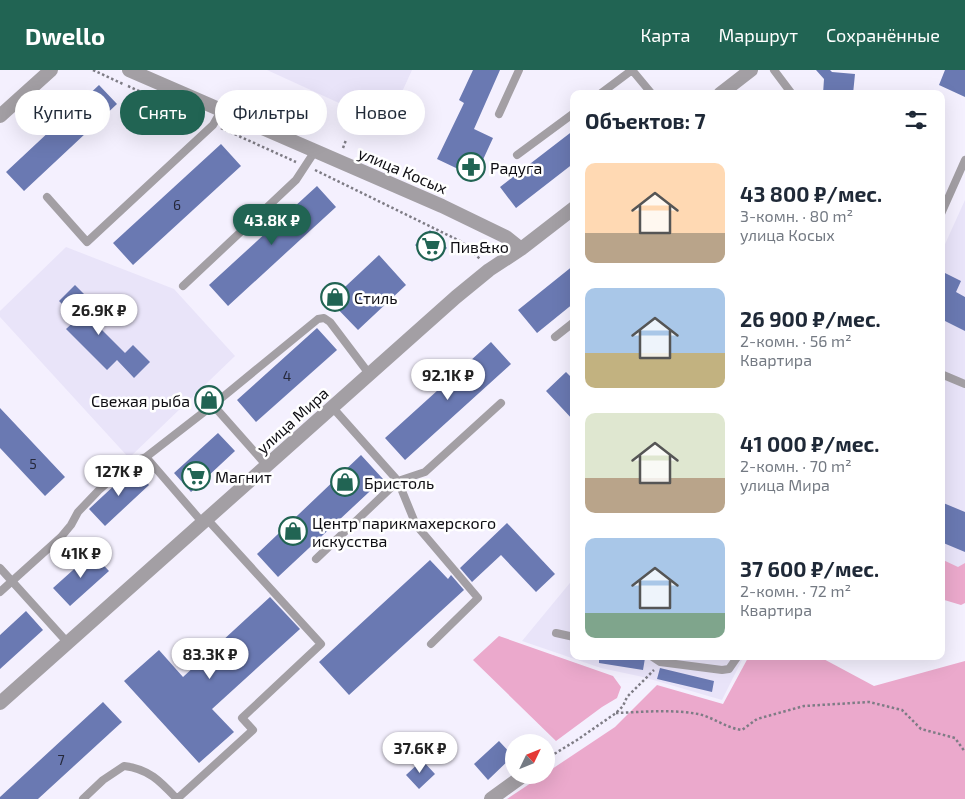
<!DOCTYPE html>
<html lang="ru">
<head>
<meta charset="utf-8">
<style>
	:root { --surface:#fff; --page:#f6f6f7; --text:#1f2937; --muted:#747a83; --accent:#216453 }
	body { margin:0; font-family:"Exo 2",sans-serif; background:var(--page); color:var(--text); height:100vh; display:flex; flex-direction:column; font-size:19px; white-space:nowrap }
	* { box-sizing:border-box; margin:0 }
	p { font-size:16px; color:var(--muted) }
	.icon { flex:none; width:28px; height:28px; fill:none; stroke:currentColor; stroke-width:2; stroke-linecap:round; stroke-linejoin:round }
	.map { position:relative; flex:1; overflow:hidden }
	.drawer { position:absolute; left:570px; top:20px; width:375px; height:570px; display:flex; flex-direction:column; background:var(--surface); border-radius:10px; box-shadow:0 5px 20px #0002 }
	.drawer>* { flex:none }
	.guide { position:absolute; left:15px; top:20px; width:475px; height:45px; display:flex; gap:10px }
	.needle { width:32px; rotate:47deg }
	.tools { position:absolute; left:505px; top:664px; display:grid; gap:10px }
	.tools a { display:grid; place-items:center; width:50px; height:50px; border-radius:50%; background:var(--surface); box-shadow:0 5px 20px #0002; font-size:25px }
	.price { position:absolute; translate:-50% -42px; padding:0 11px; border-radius:18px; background:#fff; color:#222; font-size:16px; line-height:32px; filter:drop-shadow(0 1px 2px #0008) }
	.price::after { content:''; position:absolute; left:50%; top:30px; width:15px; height:11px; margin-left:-8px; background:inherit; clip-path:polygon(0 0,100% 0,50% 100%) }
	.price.current { background:var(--accent); color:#fff }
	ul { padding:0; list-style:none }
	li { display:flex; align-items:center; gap:15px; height:125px; padding:0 15px }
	li span { display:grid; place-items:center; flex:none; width:140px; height:100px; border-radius:10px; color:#555 }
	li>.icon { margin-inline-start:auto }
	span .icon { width:60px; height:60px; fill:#fffc; stroke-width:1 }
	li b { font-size:21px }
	h2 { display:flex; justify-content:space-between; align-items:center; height:60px; padding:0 15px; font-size:21px }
	.chip { padding:0 18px; border-radius:22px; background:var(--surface); box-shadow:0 5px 20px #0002; font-size:18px; line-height:45px }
	.chip.current { background:var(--accent); color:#fff }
	header { display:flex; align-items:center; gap:30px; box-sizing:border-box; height:70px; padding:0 25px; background:var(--accent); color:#fff }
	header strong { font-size:24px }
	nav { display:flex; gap:28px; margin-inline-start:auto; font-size:18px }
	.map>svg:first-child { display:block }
	.built { fill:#e9e4f9 }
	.forest { fill:#eba9cc }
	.building { fill:#6a79b2 }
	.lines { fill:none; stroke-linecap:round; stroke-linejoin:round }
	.path { stroke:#7e7c85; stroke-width:2.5; stroke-dasharray:2.5 2.5; stroke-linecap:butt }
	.service { stroke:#a39fa4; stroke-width:8 }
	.minor { stroke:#a39fa4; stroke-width:14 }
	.tertiary { stroke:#a39fa4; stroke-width:14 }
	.labels { text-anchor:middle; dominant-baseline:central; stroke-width:5; stroke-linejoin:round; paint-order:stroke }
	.number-label { font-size:14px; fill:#25283a }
	.poi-label { font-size:16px; fill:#0e0d12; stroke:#fff; text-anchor:start }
	.street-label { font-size:16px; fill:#0e0d12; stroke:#fff }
</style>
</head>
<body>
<header>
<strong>Dwello</strong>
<nav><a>Карта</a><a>Маршрут</a><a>Сохранённые</a></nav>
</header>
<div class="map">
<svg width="965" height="729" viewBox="0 0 965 729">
	<rect width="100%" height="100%" fill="#f4f0fe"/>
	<path class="built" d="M267,0h145l-25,55z
		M965,130v371l-24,-9v-309z
		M66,177l108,42 61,67 -106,102 -129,-141v-6z
		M574,508v78h170l-22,44 -79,-23 -42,-9 -79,-27z"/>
	<path class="forest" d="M941,489l17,8 7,-4v40l-4,2 -20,-6z
		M499,566l114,40 8,11 -4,11 -15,9 -46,34 -83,-81z
		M749,586h69l56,30 91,-25v138h-458l36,-24h3v-2l69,-46 42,-42 66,19z"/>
	<path class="building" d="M473,0h27l-26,59 19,9 -18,39 -38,-18 27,-56 -5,-3z
		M816,0h14l2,2 23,2 -2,20h-30l1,-15z
		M945,0h20v27l-26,-12z
		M99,15l18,19 -93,87 -18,-19z
		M574,60v33l-58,45 -16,-21z
		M221,74l20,22 -108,99 -20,-22z
		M317,116l19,21 -108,99 -19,-21z
		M430,160l17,18 -15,14 -17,-17z
		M379,185l27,30 -48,45 -28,-29z
		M574,195v38l-37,30 -19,-23z
		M941,201l20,10 -5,11 9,5v34l-24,-12z
		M75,215l18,18 -9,9 41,41 8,-8 17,17 -16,16 -17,-18 -10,10 -41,-41 11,-10 -18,-18z
		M317,258l20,22 -81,72 -19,-22z
		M491,272l20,22 -106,96 -20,-22z
		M566,302l8,8v41l-28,-30z
		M0,338l65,69 -20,19 -45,-48z
		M218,363l17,18 -44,41 -17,-19z
		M361,385l22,24 -105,98 -21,-23z
		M133,398l16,17 -44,41 -16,-17z
		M941,432l24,10v40l-24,-10z
		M507,453l48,51 -19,18 -35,-37 -29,27 -12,-14z
		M92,483l17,18 -39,35 -17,-18z
		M430,490l18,19 3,-4 13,15 -115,105 -30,-33z
		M270,527l30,32 -88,80 22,23 -35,31 -75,-82 35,-31 24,27z
		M26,541l17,19 -43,39v-34z
		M599,586h34l12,2 -2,12 -44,-7z
		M660,598l54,13 -2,11 -55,-13z
		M103,632l19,20 -84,77h-38v-2z
		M499,671l14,15 -25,24 -14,-16z
		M422,690l13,14 -16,15 -13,-14z"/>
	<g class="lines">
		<path class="path" d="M93,0l30,14
			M128,16l75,34
			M221,58l75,34
			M343,78l3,-8
			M315,100l147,72 18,17
			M616,643c26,-1 55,-4 82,1 15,3 28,14 44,16l15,-11 47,-13 65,-4 33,8 19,19 34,9 10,14
			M546,689l31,-19 39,-27 7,-7 4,-9 27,-27"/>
		<path class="service" d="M632,0l20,24
			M774,0l18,24
			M600,24l32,-24
			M499,44l20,-44
			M517,85l57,-42
			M47,127l40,45 126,-117 8,-14
			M941,144l24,-54
			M183,216l113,-106 19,-29
			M555,267l19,-15
			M941,304l24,10
			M333,338l65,73 18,44 62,73 -47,46
			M267,396l-54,-61 105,-86 6,-1 6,4 40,53
			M202,452l-56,-65 67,-52
			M316,489l82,-78 27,-9 76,-69
			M0,498l67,74
			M0,522l61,-55 10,-12 7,-13 21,-22 32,-28 15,-5
			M556,563l18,4
			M651,586l9,6 62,8 7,-1 9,-13
			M83,729l20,-19 21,-14c25,3 36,15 53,33
			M177,729l76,-69 -11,-12 79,-74 -115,-126"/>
		<path class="minor" d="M0,46l51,-46
			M491,729l33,-24"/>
		<path class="tertiary" d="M129,0l313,136 64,31 15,12
			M720,24l31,-24
			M0,633l456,-406 33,-27 32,-21 53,-41"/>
	</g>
	<defs>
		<symbol id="pharmacy-ring" viewBox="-11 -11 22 22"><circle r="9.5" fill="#fff" stroke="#216453" stroke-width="1.5"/><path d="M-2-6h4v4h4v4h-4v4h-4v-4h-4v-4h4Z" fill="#216453"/></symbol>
		<symbol id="supermarket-ring" viewBox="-11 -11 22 22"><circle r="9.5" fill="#fff" stroke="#216453" stroke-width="1.5"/><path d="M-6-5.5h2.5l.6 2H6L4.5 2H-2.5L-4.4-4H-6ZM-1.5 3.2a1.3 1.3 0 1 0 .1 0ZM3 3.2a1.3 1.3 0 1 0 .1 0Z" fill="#216453"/></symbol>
		<symbol id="shop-ring" viewBox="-11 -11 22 22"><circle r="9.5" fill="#fff" stroke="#216453" stroke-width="1.5"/><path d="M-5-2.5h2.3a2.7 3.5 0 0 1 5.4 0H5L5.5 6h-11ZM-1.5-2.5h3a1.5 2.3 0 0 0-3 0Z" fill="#216453"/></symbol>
	</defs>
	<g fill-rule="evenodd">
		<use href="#pharmacy-ring" x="455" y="81" width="32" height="32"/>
		<use href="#supermarket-ring" x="415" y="160" width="32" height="32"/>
		<use href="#shop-ring" x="319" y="211" width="32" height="32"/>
		<use href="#shop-ring" x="193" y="314" width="32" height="32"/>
		<use href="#supermarket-ring" x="180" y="390" width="32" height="32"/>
		<use href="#shop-ring" x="329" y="396" width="32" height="32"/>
		<use href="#shop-ring" x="277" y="445" width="32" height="32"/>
	</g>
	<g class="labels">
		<g class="number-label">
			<text x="177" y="134">6</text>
			<text x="287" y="305">4</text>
			<text x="33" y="393">5</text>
			<text x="61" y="689">7</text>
		</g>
		<g class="poi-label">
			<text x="490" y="97">Радуга</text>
			<text x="450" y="176">Пив&amp;ко</text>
			<text x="354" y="227">Стиль</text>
			<text x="190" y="330" text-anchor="end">Свежая рыба</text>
			<text x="215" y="406">Магнит</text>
			<text x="364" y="412">Бристоль</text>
			<text x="312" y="452">Центр парикмахерского<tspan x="312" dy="18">искусства</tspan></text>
		</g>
		<g class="street-label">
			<text transform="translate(403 100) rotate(23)">улица Косых</text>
			<text transform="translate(292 350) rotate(-42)">улица Мира</text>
		</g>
	</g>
</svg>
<div class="tools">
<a><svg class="needle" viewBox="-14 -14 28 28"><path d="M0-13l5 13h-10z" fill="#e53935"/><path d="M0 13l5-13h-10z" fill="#747a83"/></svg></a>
</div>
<b class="price current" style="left:272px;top:176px">43.8K ₽</b>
<b class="price" style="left:99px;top:266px">26.9K ₽</b>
<b class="price" style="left:448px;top:331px">92.1K ₽</b>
<b class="price" style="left:119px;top:427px">127K ₽</b>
<b class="price" style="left:81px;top:509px">41K ₽</b>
<b class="price" style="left:210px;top:610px">83.3K ₽</b>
<b class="price" style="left:420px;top:704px">37.6K ₽</b>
<div class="guide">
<a class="chip">Купить</a>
<a class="chip current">Снять</a>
<a class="chip">Фильтры</a>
<a class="chip">Новое</a>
</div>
<section class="drawer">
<h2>Объектов: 7<svg class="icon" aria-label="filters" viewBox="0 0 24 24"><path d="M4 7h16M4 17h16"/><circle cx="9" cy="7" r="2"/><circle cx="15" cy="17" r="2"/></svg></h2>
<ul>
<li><span style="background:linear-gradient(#ffd9b3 70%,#b9a48a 0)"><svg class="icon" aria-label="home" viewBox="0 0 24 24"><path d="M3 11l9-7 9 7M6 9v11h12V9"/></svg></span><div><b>43 800 ₽/мес.</b><p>3-комн. · 80 m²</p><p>улица Косых</p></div></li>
<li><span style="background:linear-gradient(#a9c7e8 65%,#c2b280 0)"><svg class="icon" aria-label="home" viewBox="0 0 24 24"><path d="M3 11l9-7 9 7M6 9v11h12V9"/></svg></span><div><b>26 900 ₽/мес.</b><p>2-комн. · 56 m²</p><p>Квартира</p></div></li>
<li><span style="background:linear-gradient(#dfe7d0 65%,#b9a48a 0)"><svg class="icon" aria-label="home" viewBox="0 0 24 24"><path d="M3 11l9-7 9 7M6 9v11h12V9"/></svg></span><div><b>41 000 ₽/мес.</b><p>2-комн. · 70 m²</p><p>улица Мира</p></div></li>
<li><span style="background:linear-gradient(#a9c7e8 75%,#7fa58c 0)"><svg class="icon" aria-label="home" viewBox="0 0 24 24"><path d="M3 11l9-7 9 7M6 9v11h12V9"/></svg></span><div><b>37 600 ₽/мес.</b><p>2-комн. · 72 m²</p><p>Квартира</p></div></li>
</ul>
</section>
</div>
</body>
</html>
